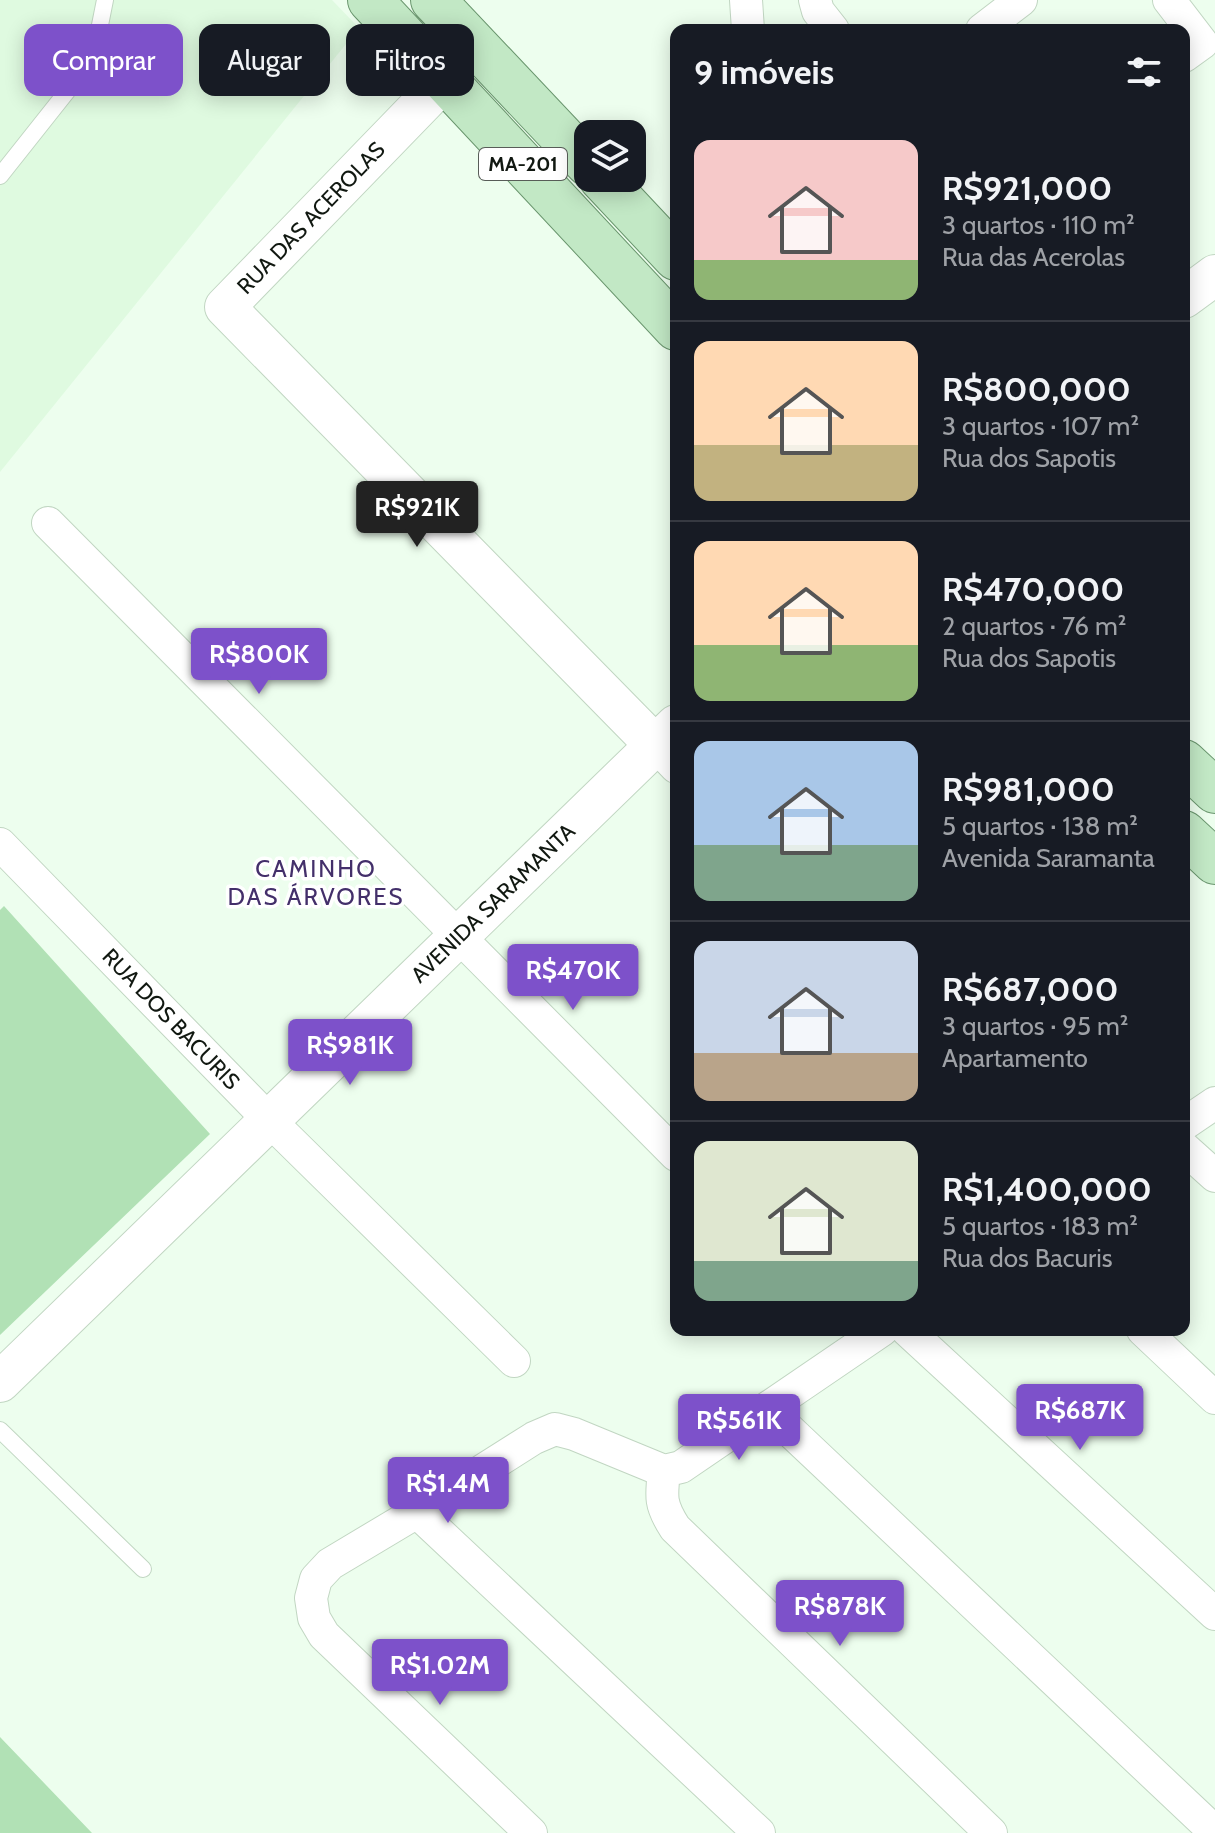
<!DOCTYPE html>
<html lang="pt">
<head>
<meta charset="utf-8">
<style>
	:root { --surface:#171b24; --page:#242831; --text:#f1f3f6; --muted:#9ea1a6; --line:#363941; --accent:#7d51ca }
	body { margin:0; font-family:Cabin,sans-serif; background:var(--page); color:var(--text); height:100vh; display:flex; flex-direction:column; font-size:30px; white-space:nowrap }
	* { box-sizing:border-box; margin:0 }
	p { font-size:26px; color:var(--muted) }
	.icon { flex:none; width:44px; height:44px; fill:none; stroke:currentColor; stroke-width:2; stroke-linecap:round; stroke-linejoin:round }
	.map { position:relative; flex:1; overflow:hidden }
	.details { position:absolute; left:670px; top:24px; width:520px; height:1312px; display:flex; flex-direction:column; background:var(--surface); border-radius:16px; box-shadow:0 4px 20px #0003 }
	.details>* { flex:none }
	.hud { position:absolute; left:24px; top:24px; width:526px; height:72px; display:flex; gap:16px }
	.buttons { position:absolute; left:574px; top:120px; display:grid; gap:16px }
	.buttons a { display:grid; place-items:center; width:72px; height:72px; border-radius:16px; background:var(--surface); box-shadow:0 4px 20px #0003; font-size:40px }
	.price { position:absolute; translate:-50% -68px; padding:0 18px; border-radius:8px; background:var(--accent); color:#fff; font-size:26px; line-height:52px; filter:drop-shadow(0 2px 4px #0008) }
	.price::after { content:''; position:absolute; left:50%; top:48px; width:24px; height:18px; margin-left:-12px; background:inherit; clip-path:polygon(0 0,100% 0,50% 100%) }
	.price.on { background:#222; color:#fff }
	ul { padding:0; list-style:none }
	li { display:flex; align-items:center; gap:24px; height:200px; padding:0 24px }
	li+li { border-top:2px solid var(--line) }
	li span { display:grid; place-items:center; flex:none; width:224px; height:160px; border-radius:16px; color:#555 }
	li>.icon { margin-inline-start:auto }
	span .icon { width:96px; height:96px; fill:#fffc; stroke-width:1 }
	li b { font-size:34px }
	h2 { display:flex; justify-content:space-between; align-items:center; height:96px; padding:0 24px; font-size:34px }
	.chip { padding:0 28px; border-radius:16px; background:var(--surface); box-shadow:0 4px 20px #0003; font-size:28px; line-height:72px }
	.chip.on { background:var(--accent); color:#fff }
	.map>svg:first-child { display:block }
	.built { fill:#dffae0 }
	.green { fill:#b1e1b5 }
	.lines { fill:none; stroke-linecap:round; stroke-linejoin:round }
	.service-casing { stroke:#c1d6c2; stroke-width:18 }
	.minor-casing { stroke:#c1d6c2; stroke-width:34 }
	.tertiary-casing { stroke:#c1d6c2; stroke-width:42 }
	.primary-casing { stroke:#69956d; stroke-width:46 }
	.service { stroke:#fff; stroke-width:16 }
	.minor { stroke:#fff; stroke-width:32 }
	.tertiary { stroke:#fff; stroke-width:40 }
	.primary { stroke:#c2e8c5; stroke-width:44 }
	.labels { text-anchor:middle; dominant-baseline:central; stroke-width:7; stroke-linejoin:round; paint-order:stroke }
	.shield { fill:#fff; stroke:#585d58; stroke-width:2 }
	.shield-label { font-size:20px; font-weight:bold; fill:#111811 }
	.street-label { font-size:22px; fill:#111811; stroke:#fff }
	.neighbourhood-label { font-size:24px; letter-spacing:2px; fill:#432f6a; stroke:#fff }
</style>
</head>
<body>
<div class="map">
<svg width="1215" height="1833" viewBox="0 0 1215 1833">
	<rect width="100%" height="100%" fill="#edfeee"/>
	<path class="built" d="M0,0h332l27,28 -359,444z"/>
	<path class="green" d="M4,906l206,228 -210,201v-425z
		M0,1737l92,96h-92z"/>
	<g class="lines">
		<defs>
			<path id="service" d="M0,176l84,-106 15,-40 6,-30
				M0,1430l143,139"/>
			<path id="minor" d="M746,0l2,30
				M815,0l3,11 15,19
				M1169,0l33,43 -18,13
				M982,30l39,-30
				M48,523l628,632
				M655,745l21,22
				M0,844l269,276 245,241
				M1184,1124l31,-21
				M1184,1148l31,28
				M907,1330l308,284
				M1143,1330l72,68
				M767,1409l448,423
				M664,1471c-3,26 -4,34 11,57l316,305
				M417,1512l342,321
				M531,1833l-207,-198 -10,-17 -3,-20 5,-19 14,-15 87,-52 117,-74 21,-9 19,5 90,37 17,-4 201,-137"/>
			<path id="tertiary" d="M445,80l-220,227 430,438
				M1184,298l31,-23
				M0,1382l676,-657"/>
			<path id="primary" d="M370,0l306,328
				M433,0l155,164
				M601,178l75,80
				M1184,762l31,29
				M1184,833l31,29"/>
		</defs>
		<use href="#service" class="service-casing"/>
		<use href="#minor" class="minor-casing"/>
		<use href="#tertiary" class="tertiary-casing"/>
		<use href="#primary" class="primary-casing"/>
		<use href="#service" class="service"/>
		<use href="#minor" class="minor"/>
		<use href="#tertiary" class="tertiary"/>
		<use href="#primary" class="primary"/>
	</g>
	<g class="labels">
		<rect class="shield" x="479" y="148" width="88" height="32" rx="6"/>
		<g class="shield-label">
			<text x="523" y="164">MA-201</text>
		</g>
		<g class="street-label">
			<text transform="translate(311 218) rotate(-46)">RUA DAS ACEROLAS</text>
			<text transform="translate(493 903) rotate(-44)">AVENIDA SARAMANTA</text>
			<text transform="translate(171 1019) rotate(46)">RUA DOS BACURIS</text>
		</g>
		<g class="neighbourhood-label">
			<text x="316" y="868">CAMINHO<tspan x="316" dy="28">DAS ÁRVORES</tspan></text>
		</g>
	</g>
</svg>
<div class="buttons">
<a><svg class="icon" aria-label="layers" viewBox="0 0 24 24"><path d="M12 4l9 5-9 5-9-5zM3 14l9 5 9-5"/></svg></a>
</div>
<b class="price on" style="left:417px;top:549px">R$921K</b>
<b class="price" style="left:259px;top:696px">R$800K</b>
<b class="price" style="left:573px;top:1012px">R$470K</b>
<b class="price" style="left:350px;top:1087px">R$981K</b>
<b class="price" style="left:1080px;top:1452px">R$687K</b>
<b class="price" style="left:739px;top:1462px">R$561K</b>
<b class="price" style="left:448px;top:1525px">R$1.4M</b>
<b class="price" style="left:840px;top:1648px">R$878K</b>
<b class="price" style="left:440px;top:1707px">R$1.02M</b>
<div class="hud">
<a class="chip on">Comprar</a>
<a class="chip">Alugar</a>
<a class="chip">Filtros</a>
</div>
<section class="details">
<h2>9 imóveis<svg class="icon" aria-label="filters" viewBox="0 0 24 24"><path d="M4 7h16M4 17h16"/><circle cx="9" cy="7" r="2"/><circle cx="15" cy="17" r="2"/></svg></h2>
<ul>
<li><span style="background:linear-gradient(#f6c9c9 75%,#8fb573 0)"><svg class="icon" aria-label="home" viewBox="0 0 24 24"><path d="M3 11l9-7 9 7M6 9v11h12V9"/></svg></span><div><b>R$921,000</b><p>3 quartos · 110 m²</p><p>Rua das Acerolas</p></div></li>
<li><span style="background:linear-gradient(#ffd9b3 65%,#c2b280 0)"><svg class="icon" aria-label="home" viewBox="0 0 24 24"><path d="M3 11l9-7 9 7M6 9v11h12V9"/></svg></span><div><b>R$800,000</b><p>3 quartos · 107 m²</p><p>Rua dos Sapotis</p></div></li>
<li><span style="background:linear-gradient(#ffd9b3 65%,#8fb573 0)"><svg class="icon" aria-label="home" viewBox="0 0 24 24"><path d="M3 11l9-7 9 7M6 9v11h12V9"/></svg></span><div><b>R$470,000</b><p>2 quartos · 76 m²</p><p>Rua dos Sapotis</p></div></li>
<li><span style="background:linear-gradient(#a9c7e8 65%,#7fa58c 0)"><svg class="icon" aria-label="home" viewBox="0 0 24 24"><path d="M3 11l9-7 9 7M6 9v11h12V9"/></svg></span><div><b>R$981,000</b><p>5 quartos · 138 m²</p><p>Avenida Saramanta</p></div></li>
<li><span style="background:linear-gradient(#c9d6e8 70%,#b9a48a 0)"><svg class="icon" aria-label="home" viewBox="0 0 24 24"><path d="M3 11l9-7 9 7M6 9v11h12V9"/></svg></span><div><b>R$687,000</b><p>3 quartos · 95 m²</p><p>Apartamento</p></div></li>
<li><span style="background:linear-gradient(#dfe7d0 75%,#7fa58c 0)"><svg class="icon" aria-label="home" viewBox="0 0 24 24"><path d="M3 11l9-7 9 7M6 9v11h12V9"/></svg></span><div><b>R$1,400,000</b><p>5 quartos · 183 m²</p><p>Rua dos Bacuris</p></div></li>
</ul>
</section>
</div>
</body>
</html>
